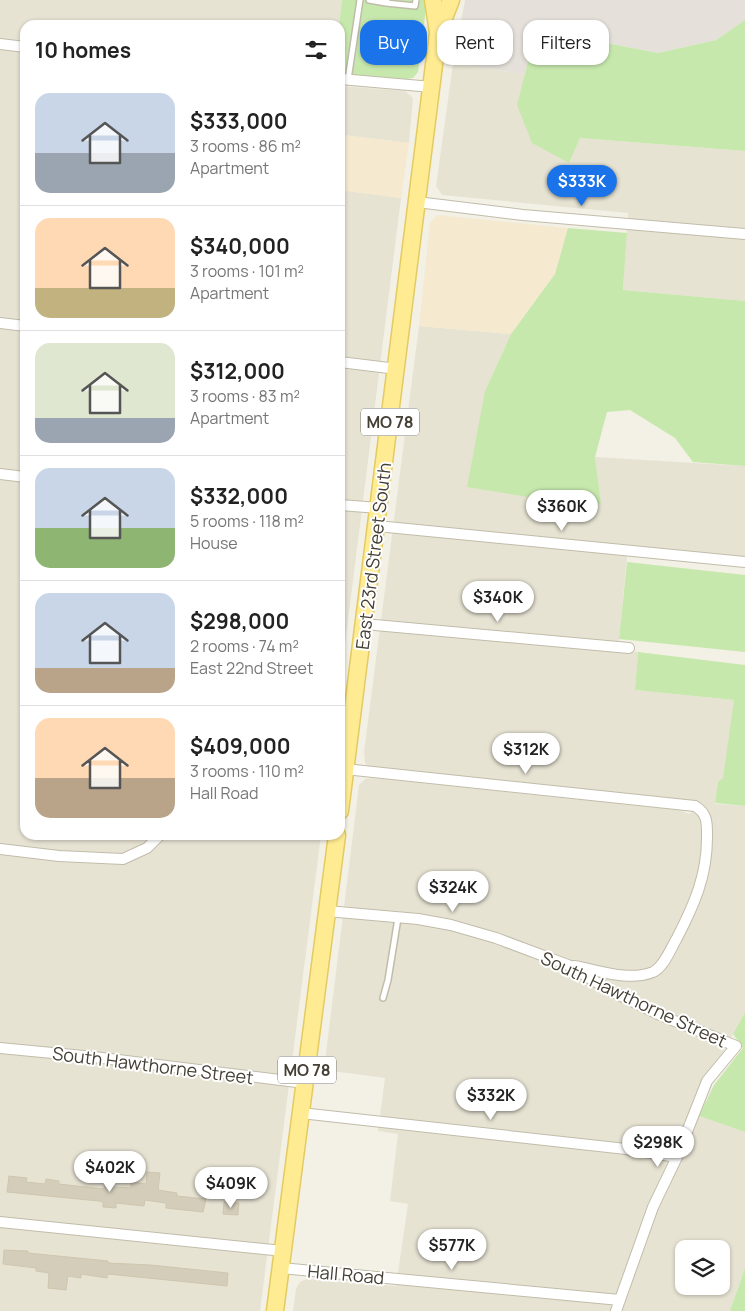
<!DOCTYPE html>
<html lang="en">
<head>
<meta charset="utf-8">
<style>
	:root { --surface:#fff; --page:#f6f6f6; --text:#222; --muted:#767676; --line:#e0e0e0; --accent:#1a73e8 }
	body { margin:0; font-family:Manrope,sans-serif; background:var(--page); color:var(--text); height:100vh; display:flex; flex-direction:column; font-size:19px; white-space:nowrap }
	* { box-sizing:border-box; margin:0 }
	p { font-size:16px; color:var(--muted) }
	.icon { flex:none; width:28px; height:28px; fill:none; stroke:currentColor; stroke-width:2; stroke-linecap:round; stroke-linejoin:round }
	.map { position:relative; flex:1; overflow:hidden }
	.panel { position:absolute; left:20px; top:20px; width:325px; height:820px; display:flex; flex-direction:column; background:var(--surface); border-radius:15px; box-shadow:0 1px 4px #0004 }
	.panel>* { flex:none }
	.guide { position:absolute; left:360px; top:20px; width:310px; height:45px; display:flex; gap:10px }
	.fabs { position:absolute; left:675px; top:1240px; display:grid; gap:10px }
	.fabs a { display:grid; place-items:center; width:55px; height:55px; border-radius:10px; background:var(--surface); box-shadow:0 1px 4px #0004; font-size:25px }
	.price { position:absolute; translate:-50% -42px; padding:0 11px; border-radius:18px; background:#fff; color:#222; font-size:16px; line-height:32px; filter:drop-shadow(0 1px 2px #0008) }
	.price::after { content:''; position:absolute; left:50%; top:30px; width:15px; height:11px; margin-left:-8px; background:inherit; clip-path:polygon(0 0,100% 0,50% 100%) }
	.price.active { background:var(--accent); color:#fff }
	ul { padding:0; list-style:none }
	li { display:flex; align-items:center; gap:15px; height:125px; padding:0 15px }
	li+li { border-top:1px solid var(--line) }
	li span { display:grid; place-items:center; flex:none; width:140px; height:100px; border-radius:15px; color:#555 }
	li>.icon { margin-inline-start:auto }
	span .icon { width:60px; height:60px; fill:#fffc; stroke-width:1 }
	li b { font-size:21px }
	h2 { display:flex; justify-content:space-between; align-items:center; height:60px; padding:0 15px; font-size:21px }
	.tag { padding:0 18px; border-radius:15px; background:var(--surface); box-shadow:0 1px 4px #0004; font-size:18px; line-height:45px }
	.tag.active { background:var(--accent); color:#fff }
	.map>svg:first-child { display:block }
	.residential { fill:#e7e3d3; fill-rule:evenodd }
	.commercial { fill:#f5e9cf }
	.industrial { fill:#e5e1da }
	.green { fill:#c7e8ad }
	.building { fill:#d4cdba; stroke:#cfc6ad }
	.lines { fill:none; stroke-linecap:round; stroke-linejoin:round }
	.service-casing { stroke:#c1bcaa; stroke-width:8 }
	.minor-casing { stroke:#c1bcaa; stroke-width:12 }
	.primary-casing { stroke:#e4cb61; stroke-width:19 }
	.service { stroke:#fff; stroke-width:5 }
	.minor { stroke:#fff; stroke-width:10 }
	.primary { stroke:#ffeb92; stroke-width:16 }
	.labels { text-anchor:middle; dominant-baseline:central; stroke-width:4; stroke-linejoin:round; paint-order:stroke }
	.shield { fill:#fff; stroke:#7d7972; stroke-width:1 }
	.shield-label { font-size:16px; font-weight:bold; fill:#454035 }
	.street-label { font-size:18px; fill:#454035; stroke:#fff }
</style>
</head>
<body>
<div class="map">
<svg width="745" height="1311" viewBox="0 0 745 1311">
	<rect width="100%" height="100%" fill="#f3f0e5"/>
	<path class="residential" d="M0,0h342l-3,25h-314v810h296l-61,476h-260z
		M453,64l72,10 -1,6 45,82 11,-24 165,13v150l-122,-11 5,-77 -186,-18 -6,-9z
		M340,86l65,5 8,7 -4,45 -66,-8 -3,19z
		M340,190l61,8 -61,486z
		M419,326l92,8 -26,57 43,106 57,16 16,-10 -6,-46 150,9v91l-117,-11 -10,104 20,2 -3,38 100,10 -12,78 -5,5 -3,21 30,2v206l-24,44 -22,29 -9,24 9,7 46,16v136l-15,43h-437l3,-22 4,-7 7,-3 89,7 12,-82 -18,-3 8,-67 -20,-3 7,-53 -61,-8 35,-285 6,-6 7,-1 308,32 9,4 13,-11 -333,-36 -4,-4 -1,-11zM684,1249h37v37h-37z"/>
	<path class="commercial" d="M343,135l66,8 -8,55 -61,-8z
		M437,215l131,13 -13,46 -44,60 -92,-8 11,-103z"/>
	<path class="industrial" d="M465,0h280v20l-29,20 -58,13 -98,-19 -30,20 -5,20 -72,-10z"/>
	<path class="green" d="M342,0h85l-9,72 -5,6 -8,1 -65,-5 -1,-49z
		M745,20v131l-165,-13 -11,25 -37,-20 -15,-38 13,-51 30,-20 98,19 58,-13z
		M568,228l59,5 -4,57 122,11v165l-52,-4 -18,-24 -45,-28 -23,2 -12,45 6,46 -16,10 -57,-16 -61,-10 18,-96 26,-57 44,-60z
		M627,562l118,13v77l-126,-13z
		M638,652l107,13v141l-30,-3 3,-21 5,-4 11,-78 -99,-10z
		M745,1012v120l-46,-16 15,-31 29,-37 -10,-14z
		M745,1268v43h-15z"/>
	<path class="building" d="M147,1172l13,1 -2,17 19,3v3l29,3 -3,13 -37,-4v-5l-21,-3 -1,6 -28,-3v5l-13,-1v-5l-4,-1 -92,-9 2,-16 18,2 -1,4 19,2 1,-5 13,2v3l45,5 1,-7h8v5l18,1v-6l15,2z
		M224,1202l15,1 -1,12 -15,-1z
		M4,1250l24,1v2l80,8v2l43,2 77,8 -1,13 -119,-12 -1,4 -26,-4v4l-13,-2 -2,14 -18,-2 1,-15 -13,-2v-3l-33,-4z"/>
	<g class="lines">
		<defs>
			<path id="service" d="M369,0l17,3 1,-3
				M386,3l29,3 1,-6
				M348,80l12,-80
				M383,998l5,-18 10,-62"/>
			<path id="minor" d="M0,44l25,3
				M340,79l92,8
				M417,202l106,13 222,19
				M0,323l25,3
				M340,362l57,7
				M0,474l25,3
				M340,505l39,3
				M377,526l368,36
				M364,624l265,24
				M345,769l350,37c13,8 12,17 12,32 0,38 -13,67 -30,100 -6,10 -13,29 -24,34 -24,10 -55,-2 -79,-6
				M0,849l59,7 64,3 24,-11 13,-13
				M327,911l91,8 33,6 45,13 72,27 43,26 49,24 76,31 -29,35 -30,76 -24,50 -37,104
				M0,1048l94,9 211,26
				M301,1113l325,36 51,8
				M0,1222l283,29
				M281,1268l339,32"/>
			<path id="primary" d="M433,0l5,32
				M340,811l98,-778 13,-33
				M275,1311l62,-476"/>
		</defs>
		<use href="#service" class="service-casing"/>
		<use href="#minor" class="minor-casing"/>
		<use href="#primary" class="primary-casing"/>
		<use href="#service" class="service"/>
		<use href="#minor" class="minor"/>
		<use href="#primary" class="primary"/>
	</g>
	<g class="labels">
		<g class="shield">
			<rect x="361" y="408.5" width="58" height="27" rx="4"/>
			<rect x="278" y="1056.5" width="58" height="27" rx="4"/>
		</g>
		<g class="shield-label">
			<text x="390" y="422">MO 78</text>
			<text x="307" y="1070">MO 78</text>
		</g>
		<g class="street-label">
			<text transform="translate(373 556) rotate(-83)">East 23rd Street South</text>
			<text transform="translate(634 999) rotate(25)">South Hawthorne Street</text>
			<text transform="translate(153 1065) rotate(7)">South Hawthorne Street</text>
			<text transform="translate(346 1274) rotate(5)">Hall Road</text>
		</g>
	</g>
</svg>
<div class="fabs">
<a><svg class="icon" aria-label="layers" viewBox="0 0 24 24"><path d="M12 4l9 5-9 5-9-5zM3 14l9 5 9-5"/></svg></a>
</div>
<b class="price active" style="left:582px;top:207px">$333K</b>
<b class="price" style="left:562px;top:532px">$360K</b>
<b class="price" style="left:498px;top:623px">$340K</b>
<b class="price" style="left:526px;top:775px">$312K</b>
<b class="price" style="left:453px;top:913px">$324K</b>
<b class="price" style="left:491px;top:1121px">$332K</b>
<b class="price" style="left:658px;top:1168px">$298K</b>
<b class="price" style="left:110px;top:1193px">$402K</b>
<b class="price" style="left:231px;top:1209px">$409K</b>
<b class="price" style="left:452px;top:1271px">$577K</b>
<div class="guide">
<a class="tag active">Buy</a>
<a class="tag">Rent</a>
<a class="tag">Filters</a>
</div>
<section class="panel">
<h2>10 homes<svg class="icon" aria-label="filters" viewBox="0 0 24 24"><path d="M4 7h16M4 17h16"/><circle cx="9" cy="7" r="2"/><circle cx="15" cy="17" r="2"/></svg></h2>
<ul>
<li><span style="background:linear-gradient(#c9d6e8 60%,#9aa5b1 0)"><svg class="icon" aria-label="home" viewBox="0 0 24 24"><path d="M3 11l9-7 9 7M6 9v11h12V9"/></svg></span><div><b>$333,000</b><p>3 rooms · 86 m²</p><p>Apartment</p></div></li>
<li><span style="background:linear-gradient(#ffd9b3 70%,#c2b280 0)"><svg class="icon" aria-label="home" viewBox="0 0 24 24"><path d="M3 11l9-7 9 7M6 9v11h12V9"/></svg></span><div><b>$340,000</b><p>3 rooms · 101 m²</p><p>Apartment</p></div></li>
<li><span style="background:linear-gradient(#dfe7d0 75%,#9aa5b1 0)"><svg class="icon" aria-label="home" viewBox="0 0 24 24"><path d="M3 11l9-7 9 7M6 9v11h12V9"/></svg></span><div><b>$312,000</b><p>3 rooms · 83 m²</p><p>Apartment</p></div></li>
<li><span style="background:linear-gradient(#c9d6e8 60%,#8fb573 0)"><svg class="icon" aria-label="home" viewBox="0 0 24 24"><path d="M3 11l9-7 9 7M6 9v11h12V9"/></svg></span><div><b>$332,000</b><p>5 rooms · 118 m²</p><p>House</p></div></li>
<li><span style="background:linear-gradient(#c9d6e8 75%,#b9a48a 0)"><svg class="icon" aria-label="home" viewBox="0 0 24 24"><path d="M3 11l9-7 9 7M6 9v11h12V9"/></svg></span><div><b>$298,000</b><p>2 rooms · 74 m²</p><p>East 22nd Street</p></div></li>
<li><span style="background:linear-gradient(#ffd9b3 60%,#b9a48a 0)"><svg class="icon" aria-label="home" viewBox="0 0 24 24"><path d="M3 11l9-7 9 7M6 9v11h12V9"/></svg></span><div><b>$409,000</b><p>3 rooms · 110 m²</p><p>Hall Road</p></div></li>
</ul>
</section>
</div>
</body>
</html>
